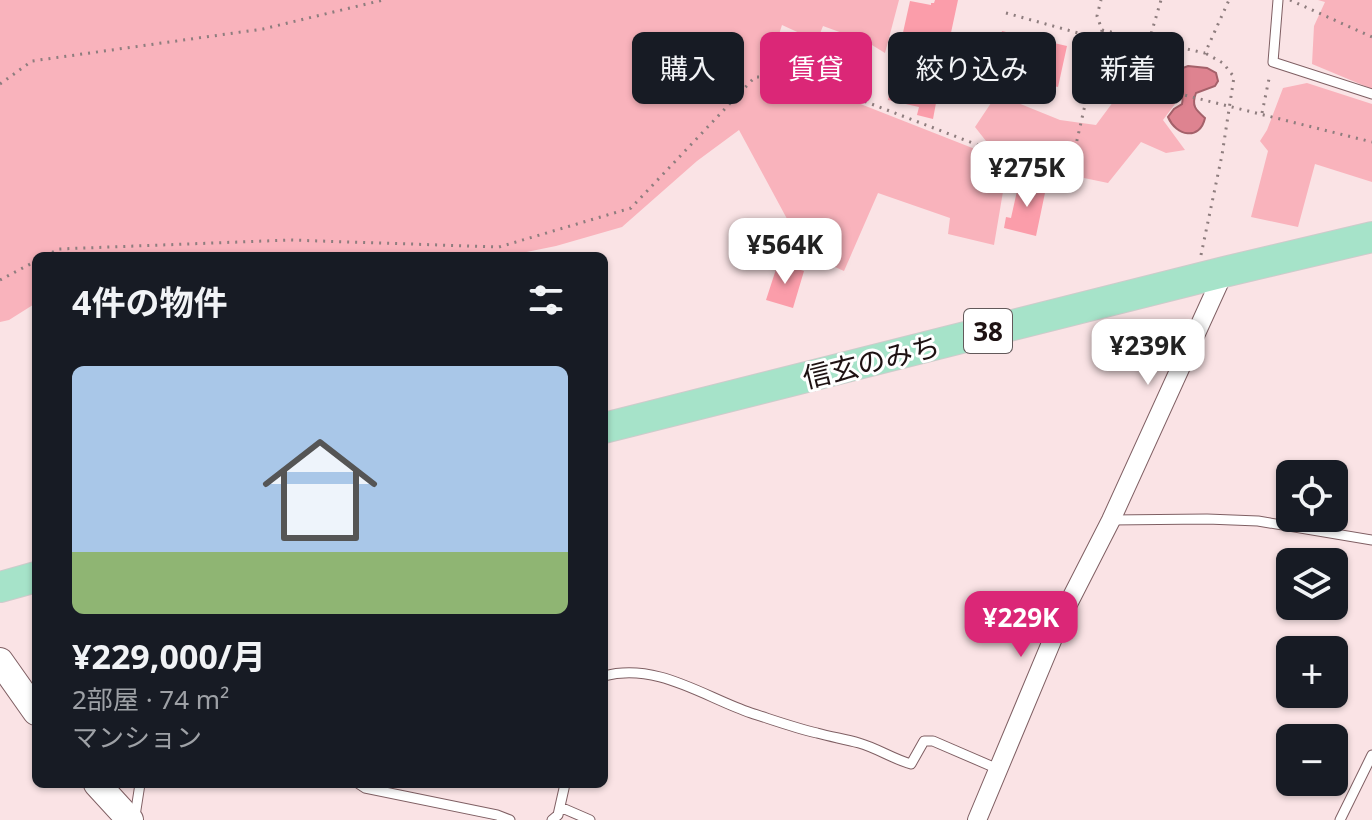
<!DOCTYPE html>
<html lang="ja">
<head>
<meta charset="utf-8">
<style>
	:root { --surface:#171b24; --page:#20242c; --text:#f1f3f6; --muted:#9ea1a6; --accent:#db2777 }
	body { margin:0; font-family:"Noto Sans","Noto Sans JP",sans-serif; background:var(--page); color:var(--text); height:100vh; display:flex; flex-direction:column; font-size:30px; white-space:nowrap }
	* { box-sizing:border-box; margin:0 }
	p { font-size:26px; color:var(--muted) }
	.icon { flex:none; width:44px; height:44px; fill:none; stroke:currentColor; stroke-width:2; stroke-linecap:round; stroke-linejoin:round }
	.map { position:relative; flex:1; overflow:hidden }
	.details { position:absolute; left:32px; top:252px; width:576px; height:536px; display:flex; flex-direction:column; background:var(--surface); border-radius:12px; box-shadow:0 2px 6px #0004 }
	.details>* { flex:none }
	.top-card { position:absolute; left:632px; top:32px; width:620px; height:72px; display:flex; gap:16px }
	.buttons { position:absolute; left:1276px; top:460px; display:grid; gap:16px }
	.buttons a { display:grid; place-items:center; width:72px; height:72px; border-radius:12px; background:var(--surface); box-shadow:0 2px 6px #0004; font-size:40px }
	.price { position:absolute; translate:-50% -68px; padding:0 18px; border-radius:16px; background:#fff; color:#222; font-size:26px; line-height:52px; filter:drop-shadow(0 2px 4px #0008) }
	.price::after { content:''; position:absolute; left:50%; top:48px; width:24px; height:18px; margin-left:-12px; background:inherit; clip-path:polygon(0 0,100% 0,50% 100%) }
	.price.selected { background:var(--accent); color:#fff }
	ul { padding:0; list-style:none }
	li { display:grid; align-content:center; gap:16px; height:424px; padding:0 40px }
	li span { display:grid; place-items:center; height:248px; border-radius:12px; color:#555 }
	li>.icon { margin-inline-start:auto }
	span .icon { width:144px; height:144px; fill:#fffc; stroke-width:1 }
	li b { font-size:34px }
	h2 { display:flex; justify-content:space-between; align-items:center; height:96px; padding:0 40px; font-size:34px }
	.chip { padding:0 28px; border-radius:12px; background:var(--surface); box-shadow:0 2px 6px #0004; font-size:28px; line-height:72px }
	.chip.selected { background:var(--accent); color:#fff }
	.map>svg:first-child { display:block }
	.green { fill:#f9b3bc }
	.water { fill:#de8390; stroke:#a4616a; stroke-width:2 }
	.building { fill:#fb9daa }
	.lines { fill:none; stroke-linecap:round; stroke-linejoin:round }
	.lane-casing { stroke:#7f5f63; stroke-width:11 }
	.street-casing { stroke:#7f5f63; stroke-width:20 }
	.secondary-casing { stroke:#7f5f63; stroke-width:28 }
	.primary-casing { stroke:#cecbcb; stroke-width:32 }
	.path { stroke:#8e7d7e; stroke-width:3; stroke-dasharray:2 6; stroke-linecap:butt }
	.lane { stroke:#fff; stroke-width:9 }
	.street { stroke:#fff; stroke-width:18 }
	.secondary { stroke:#fff; stroke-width:26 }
	.primary { stroke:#a6e3c9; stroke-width:30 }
	.labels { text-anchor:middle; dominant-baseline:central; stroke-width:6; stroke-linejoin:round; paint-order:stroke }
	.shield { fill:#fff; stroke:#62595a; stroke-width:2 }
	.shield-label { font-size:26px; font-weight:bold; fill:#1e1213 }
	.street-label { font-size:28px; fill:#1e1213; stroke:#fff }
</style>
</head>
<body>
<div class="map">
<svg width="1372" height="820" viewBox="0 0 1372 820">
	<rect width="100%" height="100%" fill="#fae3e5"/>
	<path class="green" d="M0,0h899l-14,53 -18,-11 -44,-16 -6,15 -35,-16 -9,28 10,25h-4l23,3 206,81 -14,83 -46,-11 2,-16 -72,-25 -34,78 -38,-17 -67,-124 -42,31 -75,66 -66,19 -49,10h-166l-50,-4 -9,4h-246v47l-27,17 -9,2z
		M1318,0h54v89l-60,-25 2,-38 11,-24z
		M1164,66h10l1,38 -12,16 22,30 -19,3 -25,-11 -33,41 -24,-5 -98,-37 -11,-14 16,-24h27l42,17 36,5 23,-31 26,-1z
		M1307,83l65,21v78l-57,-18 -17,63 -47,-10 17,-66 -8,-10 7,-11 16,-42z"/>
	<path class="water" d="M1188,66l19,2 9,5 2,8 -3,5 -19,7c-5,13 0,17 9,25 -5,23 -29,18 -37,-1l6,-8 8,-5c3,-12 -5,-23 -2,-35z"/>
	<path class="building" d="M935,0h23l-15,70 -6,-1 -7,32 6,2 -3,16 -16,-4 2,-8 -31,-7 22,-99 21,4v-2h3z
		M1002,31l65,15 -9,41 -66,-15z
		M841,48l21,5 -5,21 -21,-5z
		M964,81l14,4 -3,11 -14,-3z
		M1019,182l27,6 -10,48 -32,-8 2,-11 5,1z
		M778,263l26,8 -11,37 -27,-8z"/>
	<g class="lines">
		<defs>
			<path id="lane" d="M1278,0l-5,62 99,32
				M1111,520l96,-1 51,2 114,19
				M604,676c53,-14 100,21 147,37 22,7 44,15 66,20 14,4 28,6 42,10 18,5 34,16 52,21l13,-23h9l65,28
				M359,784l6,4 132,27 13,5
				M560,807l30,13
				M135,816l5,-32
				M552,820l6,-5 7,-31
				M1340,820l32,-65"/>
			<path id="street" d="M977,820l87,-208 47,-92 113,-248"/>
			<path id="secondary" d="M0,661l36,51
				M97,784l33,36"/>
			<path id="primary" d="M604,428l620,-156 148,-35
				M0,587l36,-10"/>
		</defs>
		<use href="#lane" class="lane-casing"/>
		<use href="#street" class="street-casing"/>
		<use href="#secondary" class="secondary-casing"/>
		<use href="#primary" class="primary-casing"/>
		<path class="path" d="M1290,0l82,37
			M1006,13l94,26
			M1102,30l103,23 24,-53
			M1149,41l12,-41
			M1092,72l280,70
			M0,84l32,-23 231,-32 120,-29
			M1262,113l8,-39
			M1201,255l21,-100 12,-78 -11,-14 -18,-10
			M45,256l14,-7 231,-9 209,7 132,-39 124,-131 49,1 205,79 61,14 32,-141 -5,-14 4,-16
			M0,280l36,-19"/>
		<use href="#lane" class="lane"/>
		<use href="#street" class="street"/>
		<use href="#secondary" class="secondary"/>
		<use href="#primary" class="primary"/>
	</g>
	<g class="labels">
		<rect class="shield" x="964" y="309" width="48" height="44" rx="6"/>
		<g class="shield-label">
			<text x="988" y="331">38</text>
		</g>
		<g class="street-label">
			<text transform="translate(871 361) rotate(-14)">信玄のみち</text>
		</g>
	</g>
</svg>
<div class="buttons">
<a><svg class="icon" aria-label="locate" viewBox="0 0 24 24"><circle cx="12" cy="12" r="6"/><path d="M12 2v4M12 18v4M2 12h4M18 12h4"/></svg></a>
<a><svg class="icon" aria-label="layers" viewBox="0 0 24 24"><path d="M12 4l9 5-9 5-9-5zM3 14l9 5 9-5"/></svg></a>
<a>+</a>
<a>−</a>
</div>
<b class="price" style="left:1027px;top:209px">¥275K</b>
<b class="price" style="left:785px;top:286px">¥564K</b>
<b class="price" style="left:1148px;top:387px">¥239K</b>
<b class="price selected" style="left:1021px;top:659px">¥229K</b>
<div class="top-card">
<a class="chip">購入</a>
<a class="chip selected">賃貸</a>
<a class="chip">絞り込み</a>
<a class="chip">新着</a>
</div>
<section class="details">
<h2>4件の物件<svg class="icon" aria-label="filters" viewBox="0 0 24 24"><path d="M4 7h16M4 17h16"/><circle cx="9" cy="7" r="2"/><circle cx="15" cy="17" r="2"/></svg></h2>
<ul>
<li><span style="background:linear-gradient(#a9c7e8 75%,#8fb573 0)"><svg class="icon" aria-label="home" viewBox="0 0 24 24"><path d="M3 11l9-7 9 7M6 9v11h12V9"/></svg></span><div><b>¥229,000/月</b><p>2部屋 · 74 m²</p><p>マンション</p></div></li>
</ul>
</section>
</div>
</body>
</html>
